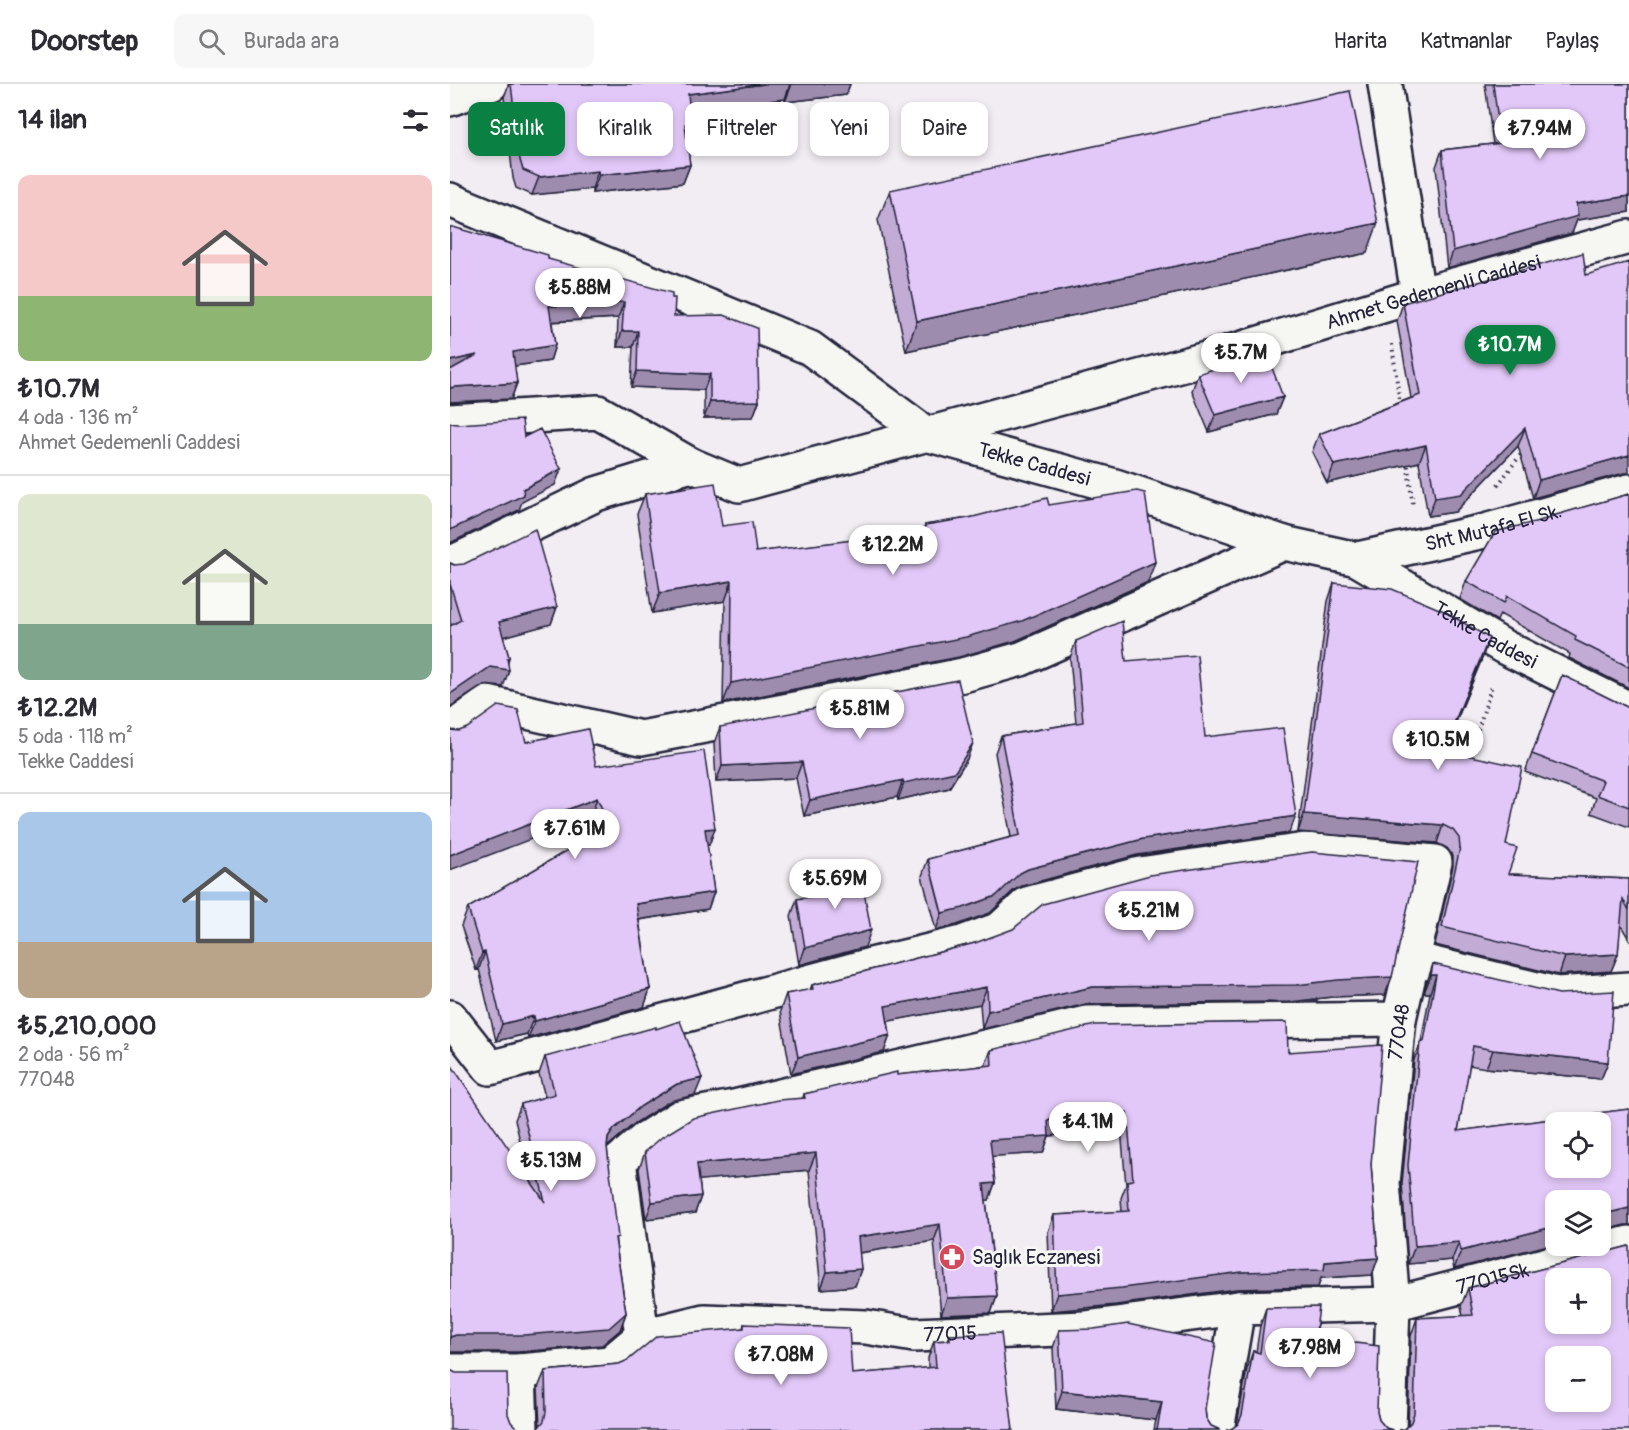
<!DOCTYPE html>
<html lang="tr">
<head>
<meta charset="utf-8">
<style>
	:root { --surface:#fff; --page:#f7f7f7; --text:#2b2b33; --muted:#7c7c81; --line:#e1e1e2; --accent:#0b8043 }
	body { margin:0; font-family:Pangolin,sans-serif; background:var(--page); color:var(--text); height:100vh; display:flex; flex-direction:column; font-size:22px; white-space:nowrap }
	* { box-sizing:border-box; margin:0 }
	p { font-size:20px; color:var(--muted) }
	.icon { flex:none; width:33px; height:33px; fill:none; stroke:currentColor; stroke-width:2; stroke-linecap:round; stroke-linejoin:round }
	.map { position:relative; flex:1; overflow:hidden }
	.drawer { display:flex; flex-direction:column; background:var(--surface); width:450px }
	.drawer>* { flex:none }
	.guide { position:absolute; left:18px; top:18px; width:570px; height:54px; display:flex; gap:12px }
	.buttons { position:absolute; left:1095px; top:1028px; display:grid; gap:12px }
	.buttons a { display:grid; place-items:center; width:66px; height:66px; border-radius:12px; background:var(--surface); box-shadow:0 3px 9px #0003; font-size:30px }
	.price { position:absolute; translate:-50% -51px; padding:0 14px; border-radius:21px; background:#fff; color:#222; font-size:20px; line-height:39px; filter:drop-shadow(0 2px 3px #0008) }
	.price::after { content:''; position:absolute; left:50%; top:36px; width:18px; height:14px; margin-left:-9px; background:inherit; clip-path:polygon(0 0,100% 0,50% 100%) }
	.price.selected { background:var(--accent); color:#fff }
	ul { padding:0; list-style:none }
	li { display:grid; align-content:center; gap:12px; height:318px; padding:0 18px }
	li+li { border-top:2px solid var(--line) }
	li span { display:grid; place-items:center; height:186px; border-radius:12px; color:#555 }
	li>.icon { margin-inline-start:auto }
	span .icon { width:108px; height:108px; fill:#fffc; stroke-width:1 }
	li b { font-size:26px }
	h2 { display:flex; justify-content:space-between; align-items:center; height:72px; padding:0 18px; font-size:26px }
	.tag { padding:0 21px; border-radius:12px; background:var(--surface); box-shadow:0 3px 9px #0003; font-size:21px; line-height:54px }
	.tag.selected { background:var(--accent); color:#fff }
	header { display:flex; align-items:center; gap:36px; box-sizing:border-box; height:84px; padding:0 30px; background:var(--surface); border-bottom:2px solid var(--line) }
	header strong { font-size:28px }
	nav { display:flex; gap:33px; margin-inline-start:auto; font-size:21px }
	.search { width:420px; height:54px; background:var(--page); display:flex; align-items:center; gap:15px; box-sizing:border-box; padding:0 21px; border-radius:12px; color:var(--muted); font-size:22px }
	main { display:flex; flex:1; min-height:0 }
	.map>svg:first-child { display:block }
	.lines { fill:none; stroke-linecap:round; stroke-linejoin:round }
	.minor-casing { stroke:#22223b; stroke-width:38 }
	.path { stroke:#22223b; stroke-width:4; stroke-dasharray:1.5 4.5; stroke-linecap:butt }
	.minor { stroke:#f6f6f2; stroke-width:33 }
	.wall { fill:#c2acd5; stroke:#22223b; stroke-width:1.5 }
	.shaded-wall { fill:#9e8cae; stroke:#22223b; stroke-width:1.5 }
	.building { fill:#e2c8f8; stroke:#22223b; stroke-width:1.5; fill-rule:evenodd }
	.labels { text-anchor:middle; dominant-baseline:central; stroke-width:6; stroke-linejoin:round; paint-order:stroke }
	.street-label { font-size:20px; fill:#22223b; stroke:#f6f6f2 }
	.poi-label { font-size:20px; fill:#22223b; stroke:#f6f6f2; text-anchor:start }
</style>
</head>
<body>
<header>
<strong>Doorstep</strong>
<div class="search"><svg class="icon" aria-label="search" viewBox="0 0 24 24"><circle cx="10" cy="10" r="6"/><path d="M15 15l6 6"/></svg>Burada ara</div>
<nav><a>Harita</a><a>Katmanlar</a><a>Paylaş</a></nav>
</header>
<main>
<section class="drawer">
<h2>14 ilan<svg class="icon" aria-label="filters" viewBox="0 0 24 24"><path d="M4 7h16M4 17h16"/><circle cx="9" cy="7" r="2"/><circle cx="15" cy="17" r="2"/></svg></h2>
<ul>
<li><span style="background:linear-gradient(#f6c9c9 65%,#8fb573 0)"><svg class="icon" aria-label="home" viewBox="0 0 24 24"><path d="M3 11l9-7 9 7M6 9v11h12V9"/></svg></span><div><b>₺10.7M</b><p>4 oda · 136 m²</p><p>Ahmet Gedemenli Caddesi</p></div></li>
<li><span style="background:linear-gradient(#dfe7d0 70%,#7fa58c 0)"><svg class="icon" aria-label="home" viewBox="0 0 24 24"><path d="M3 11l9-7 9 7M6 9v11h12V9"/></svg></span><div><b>₺12.2M</b><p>5 oda · 118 m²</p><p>Tekke Caddesi</p></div></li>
<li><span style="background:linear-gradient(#a9c7e8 70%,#b9a48a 0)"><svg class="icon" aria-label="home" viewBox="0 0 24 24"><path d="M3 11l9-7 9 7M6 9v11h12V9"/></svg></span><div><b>₺5,210,000</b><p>2 oda · 56 m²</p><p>77048</p></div></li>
</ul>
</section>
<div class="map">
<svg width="1179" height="1346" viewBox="0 0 1179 1346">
	<rect width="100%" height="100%" fill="#f2edf3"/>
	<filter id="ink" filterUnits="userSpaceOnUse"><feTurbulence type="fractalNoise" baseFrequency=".0167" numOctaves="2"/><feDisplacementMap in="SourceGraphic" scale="12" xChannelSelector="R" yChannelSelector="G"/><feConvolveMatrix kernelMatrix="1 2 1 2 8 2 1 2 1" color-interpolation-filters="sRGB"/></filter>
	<g filter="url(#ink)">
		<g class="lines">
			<defs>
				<g id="minor">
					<path d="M935,0l33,211"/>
					<path d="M0,15l41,-15"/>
					<path id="s1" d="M0,116l360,148 116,86 189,52 169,57 73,16 147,88 125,62"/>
					<path d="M0,337l148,-9 93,53"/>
					<path id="s2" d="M907,475l128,-28 144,-40"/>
					<path id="s3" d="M0,480l146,-70 95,-29 48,20 478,-129 201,-61 211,-58"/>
					<path d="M0,646l38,-27 153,35 185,-35 137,-28 58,-16 263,-116"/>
					<path d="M963,875l144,35 72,-5"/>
					<path d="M0,933l40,51 381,-103 91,-22 38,-14 27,-25 113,-30 165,-24 130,12 -36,157 -16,164 10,121 -4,126"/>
					<path d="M192,1252l-23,-175 26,-22 35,-22 54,-10 352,-84 313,-4"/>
					<path id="s4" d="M0,1287h69l91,-8 32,-27 62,-15 162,6 48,8 171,-7 153,-20 155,-4 236,-61"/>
					<path d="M69,1287l2,59"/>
					<path d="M767,1346l21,-122"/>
				</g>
			</defs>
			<use href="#minor" class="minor-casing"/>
			<path class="path" d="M942,260l8,61
				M957,376l6,46
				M1048,401l24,-32
				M1019,674l23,-73"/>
			<use href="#minor" class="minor"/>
		</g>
		<path class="wall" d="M59,0h341l-4,11 -61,7v-3l-95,12 1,12 -5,14 4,28 -7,18 -91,10v-4l-60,6 -16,-7 -3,-10 -9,-81z
			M1035,0h144v128l-52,8 -5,13 -125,35 -11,-101 6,-17 51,-6z
			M440,106l477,63 -461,98 -28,-131z
			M0,143l98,32 126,57 85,85 -6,16 -49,1v-28l-73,-3 2,-40h-16l1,-29 -66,4 3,23 -5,16 -36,5 3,17 -6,16 -61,3z
			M1136,191l38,198 -91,25 -15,-52 -63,66 -27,4 -9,-54 -92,21 -15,-31 7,-18 92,-36 -14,-77 6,-18z
			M748,290l85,23 -7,17 -67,18 -17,-41z
			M195,410l77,32 34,26 166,-20 3,-7 124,-20 99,77 -133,59 -56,16 -236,46 2,-102 -73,12 -15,-99z
			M1179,410v194l-60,-30 1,-4 -70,-40 -3,7 -37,-22 6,-18 83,-63v-1z
			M0,479l107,44 -6,17 -48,13 6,20 -6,30 -19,-2 -33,-60 -1,-3z
			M884,499l149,73 -39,95 62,94 2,29 121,5v60l-9,-15 -2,30 -7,17 -52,4 -124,-30 18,-79v-10l-6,-8 -10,-5 -139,-11 30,-231z
			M626,557l50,20 79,76 84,96 -152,22 -115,31 -8,4 -24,23 -33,12 -21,5 -14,-54 6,-17 83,-22 -16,-84 6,-17 75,-13 -6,-65z
			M1112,591l67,33v119l-38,-14 5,-15 -71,-26z
			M270,643l247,32 -18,29 -51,12 -1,-3 -93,19 -8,-38 -80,4 -2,-39z
			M76,658l70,24 119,62 -6,17h-2l7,47 -6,17 -69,11 11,69 -6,18 -116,31 -1,-4 -31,7 -17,-72 -3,1 -15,-44 7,-18 131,-76 -8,-16z
			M369,793l46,70 -66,18 -8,-49 6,-17 16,-3v-2z
			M525,859l410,52 -53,2 -42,5 -204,2 -104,25 -2,-25 -92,17 2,14 -6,17 -93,22 -11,-63 6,-17 24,-4 2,-5z
			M983,880l175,98 -7,17 -115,-11 -17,-3 -11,66 171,-22v116h-4l-171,44 -2,-9 -44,4 -6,-81 12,-123 7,-18 9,-49h-6l3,-11z
			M541,966l297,2 83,112 7,94 -6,17 -51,3 -3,9 -82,2 -120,16 -65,6 -3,-79 6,-17 68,-3 -1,-14 5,-13 -5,-56 -72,7 -6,17 -51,3 3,27 -6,17h-3l11,96 -6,17 -50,2 -7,-74 -75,12 2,16 -6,17 -34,3 -12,-119 -110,10 2,16 -6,17 -49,6 -7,-50 6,-17 158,-54 1,-4 93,-19 88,-9z
			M95,973l150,38 -25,6 -35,22 -28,24 9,97 10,69 -6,17 -18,15 -84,7h-68l79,-173 -14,-59 6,-16 24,-7 -6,-23z
			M1179,1162l-225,183 4,-4 3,-89 6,-18 46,-2 -2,-10 7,-18z
			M816,1224l49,30 62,74 2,8 7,8 -155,1 6,-4 10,-56 6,-18 3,1 4,-26z
			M294,1240l108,50 76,-6v-10l6,-17 14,-1 2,-5 63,95 -475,-2 2,-2 -2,-38 7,-17 74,-7 124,-36z
			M609,1246l146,79 1,9 5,8 9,4h-66l2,-10 -100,-11 -3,-61z"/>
		<path class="shaded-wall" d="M314,0h26l-5,15 -103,13 6,-18z
			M342,0h58l-4,11 -61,7z
			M241,39l-6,19v-18z
			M240,81l-7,18 -91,10 7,-18z
			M148,87l-6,18 -60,6 7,-18z
			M1179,112v16l-52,8 -5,13 -125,35 6,-17 123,-47z
			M928,139l-11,30 -461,98 11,-30z
			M174,218l-6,16 -75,4 6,-16z
			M172,247h16l-5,16h-16z
			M105,261l-5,16 -43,6 6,-15z
			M27,271l-27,20v-14z
			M187,287l73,3 -6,16 -73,-3z
			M67,299l-6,16 -61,3v-14l4,-1z
			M833,313l-7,17 -67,18 6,-17z
			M309,317l-6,16 -49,1 6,-16z
			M1075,344l-7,18 -63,66 -27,4 7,-18z
			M976,361l-7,17 -92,21 7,-18z
			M1179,371v18h-5l-91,25 6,-18z
			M111,385l-6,16 -33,17 -3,8 -69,33v-13l73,-41z
			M705,478l-7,20 -133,59 -56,16 -236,46 8,-20z
			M282,497l-7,20 -73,12 8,-20z
			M107,523l-6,17 -59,16 7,-18z
			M1039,554l-6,18 -46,112 6,-18z
			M59,573l-4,12 4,1 -6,17 -19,-2 -34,22v-13l40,-27z
			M523,659l-6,16 -18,29 -51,12 6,-17z
			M352,678l-6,16 -80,4 6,-16z
			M453,696l-6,17 -93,19 6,-16z
			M147,714l-6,18 -141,54v-15z
			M854,730l139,11 -6,18 -139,-11z
			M846,732l-7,17 -152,22 -115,31 -8,4 -24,23 -33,12 -21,5 6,-17 86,-44 115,-30z
			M265,744l-6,17 -11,2 7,-18z
			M264,808l-6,17 -78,12 6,-17z
			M421,846l-6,17 -66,18 6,-17z
			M35,868l-6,17 -3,1 6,-17z
			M1168,870l-7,17 -52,4 6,-18z
			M981,891h5l-6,18h-6z
			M942,893l-7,18 -53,2 -42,5 -204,2 -104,25 6,-18 104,-24z
			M537,903l-7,17 -101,19 6,-17z
			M200,905l-6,18 -116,31 7,-17z
			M84,932l-7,18 -31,7 6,-17z
			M440,951l-6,17 -93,22 7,-17z
			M1043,966l115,12 -7,17 -115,-11z
			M252,994l-7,17 -25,6 -35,22 -28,24 1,-9 5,-8 28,-24 36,-22z
			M677,1028l-6,17 -72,7 -6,17 -59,4 6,-17 58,-20z
			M366,1069l-7,17 -118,11 6,-17z
			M545,1099l-6,17 -12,1 7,-17z
			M251,1112l-6,17 -49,6 6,-17z
			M1179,1124v17h-4l-25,6v-16z
			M490,1140l-6,17 -82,13 6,-17z
			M1106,1142v17l-102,26 7,-18z
			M1009,1158l-7,18 -44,4 7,-18z
			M928,1174l-6,17 -51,3 -3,9 -82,2 -120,16 -65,6 6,-17 268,-32z
			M411,1185l-6,17 -34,3 6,-17z
			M547,1212l-6,17 -50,2 6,-17z
			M176,1229l-6,17 -18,15 -84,7h-68v-15l6,-2z
			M612,1307l100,11 -6,18 -100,-11z"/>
		<path class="building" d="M61,0h253l-76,10 3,29 -6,1 5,41 -91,10 -1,-4 -59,6 -16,-7 -3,-10z
			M1043,0h136v112l-53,8 2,12 -125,35 -11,-101 59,-7z
			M900,7l28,132 -461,98 -27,-131z
			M0,143h3l95,28v4l124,34v5h3l-1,18 50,-1 33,13 2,73 -49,1v-28l-73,-3 1,-40h-16l2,-29 -75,4 6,39 -42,7 4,31 -63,4 -4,1v-18l27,-15 -27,6z
			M1133,169l3,22 43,-13v193l-90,25 -14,-52 -64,66 -26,4 -9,-53 -92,20 -15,-31 101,-39 -17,-92z
			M816,268l17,45 -68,18 -17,-41z
			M72,336l2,17 16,-8 21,40 -38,20 1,6 -74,35v-107l7,1z
			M265,399l7,43 30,-4 4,30 170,-21 -1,-6 44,-7 78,-20 2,7 88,-14 8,2 10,69 -133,59 -56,16 -235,46 1,-102 -72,12 -15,-99z
			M1179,410v173l-54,-27 1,-4 -69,-40 -3,7 -38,-22 29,-49 55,-14 -1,-1z
			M85,445l22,78 -58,15 10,35 -2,1 2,12 -19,-3 -40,27v-68l11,-6 -11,-36v-21l4,2 10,-1z
			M884,499l58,6 52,22 45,27 -46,112 79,17 -16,78 11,3 -9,26 121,5v31l-6,-11 -5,55 -53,3 -123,-30 18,-79 -1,-10 -6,-8 -10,-5 -139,-11z
			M672,537l4,40 71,-6 8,82 78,-9 13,88 -153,23 -115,30 -8,4 -24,23 -33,12 -21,5 -14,-54 92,-24 -19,-99 82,-14 -7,-81z
			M1112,591l67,33v99l-32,-12 6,-14 -71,-27z
			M508,596l15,63 -18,29 -51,11 -1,-3 -93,20 -8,-38 -80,4 -2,-39z
			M48,622l20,4 8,32 62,-13 8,37 108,-15 11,77 -10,1 9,63 -78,12 14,85 -115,32 -1,-5 -32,8 -17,-72 -3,1 -14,-45 142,-82 -13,-28 -147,57v-125l9,1 8,-3z
			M862,768l106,10 -26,115 -54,3 -42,5 -204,2 -104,24 -1,-24 -102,19 5,29 -92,22 -12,-63 27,-5 -1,-4 163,-42 38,-14 30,-25 107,-29z
			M410,786l11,60 -66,18 -8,-49 25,-4 -3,-18z
			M983,880l126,30 55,-3 -6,71 -115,-12 -20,-4 -15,85 171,-22v99l-29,7v-15h-44v26l-95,25 -2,-9 -44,4 -7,-81 12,-123 4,-1 12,-66h-5zM1106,1038h44v45h-44z
			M230,937l22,57 -25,6 -36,22 -28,24 -5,8 -1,9 11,90 -3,1 11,75 -17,15 -85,7h-68l-6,2v-274l95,139 -24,-98 34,-10 -10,-37 111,-30v2z
			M837,938l1,30 94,-7 -11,119 7,94 -53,4 -1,8 -82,2 -120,16 -65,6 -3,-79 75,-4 -2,-30 6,-1 -6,-68 -79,8 1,16 -59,4 5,43 -11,1 13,112 -50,2 -7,-74 -82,13 3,32 -34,3 -11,-119 -119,11 4,32 -49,6 -7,-50 17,-15 31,-19 85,-18 27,-2 -1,-4 93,-22v3l95,-10 -1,-15 104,-25z
			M1179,1162v184h-230l5,-1 7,-7 3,-9 3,-95 56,-3 -5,-27zM1106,1194h44v45h-44zM1106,1272h44v45h-44z
			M869,1223l-4,31 64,8 -2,66 2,8 7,8 7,2h-167l5,-1 7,-5 4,-9 11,-64 7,2 6,-45z
			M294,1240l105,4 3,46 84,-7 -2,-26 16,-1v-5l51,-2 12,97h-480l5,-2 6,-7 2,-9 -1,-41 74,-7 9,-4 29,-24 87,-8z
			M678,1240l88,19 -11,66 1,9 5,8 9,4h-63l5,-28 -100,-11 -3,-61 35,-1z
			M0,1286l6,3h51l1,41 3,8 7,7 4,1h-72z"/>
	</g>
	<defs>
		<symbol id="pharmacy-disc" viewBox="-11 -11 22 22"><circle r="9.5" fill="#d1495b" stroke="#f6f6f2"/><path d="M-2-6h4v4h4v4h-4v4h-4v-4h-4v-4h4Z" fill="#fff"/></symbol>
	</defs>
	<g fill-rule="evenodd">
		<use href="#pharmacy-disc" x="487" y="1158" width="30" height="30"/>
	</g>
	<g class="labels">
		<g class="street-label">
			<text stroke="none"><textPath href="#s3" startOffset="1034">Ahmet Gedemenli Caddesi</textPath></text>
			<text stroke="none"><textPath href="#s1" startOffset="646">Tekke Caddesi</textPath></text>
			<text stroke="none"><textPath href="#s2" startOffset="140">Sht Mutafa El Sk.</textPath></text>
			<text stroke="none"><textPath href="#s1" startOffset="1132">Tekke Caddesi</textPath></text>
			<text transform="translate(949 948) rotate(-82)">77048</text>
			<text stroke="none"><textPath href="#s4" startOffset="1060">77015Sk</textPath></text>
			<text stroke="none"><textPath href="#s4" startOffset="513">77015</textPath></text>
		</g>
		<g class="poi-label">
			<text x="522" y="1173">Saglık Eczanesi</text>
		</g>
	</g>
</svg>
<div class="buttons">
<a><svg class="icon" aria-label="locate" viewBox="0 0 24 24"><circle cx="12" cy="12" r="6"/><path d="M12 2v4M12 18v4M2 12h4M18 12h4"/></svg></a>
<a><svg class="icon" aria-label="layers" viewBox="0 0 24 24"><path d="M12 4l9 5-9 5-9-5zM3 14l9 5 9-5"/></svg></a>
<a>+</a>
<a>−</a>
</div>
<b class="price" style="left:1090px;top:76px">₺7.94M</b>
<b class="price" style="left:130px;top:235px">₺5.88M</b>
<b class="price selected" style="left:1060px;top:292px">₺10.7M</b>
<b class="price" style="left:791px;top:300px">₺5.7M</b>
<b class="price" style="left:443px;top:492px">₺12.2M</b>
<b class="price" style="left:410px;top:656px">₺5.81M</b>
<b class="price" style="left:988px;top:687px">₺10.5M</b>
<b class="price" style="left:125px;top:776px">₺7.61M</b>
<b class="price" style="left:385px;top:826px">₺5.69M</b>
<b class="price" style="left:699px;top:858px">₺5.21M</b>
<b class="price" style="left:638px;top:1069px">₺4.1M</b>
<b class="price" style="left:101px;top:1108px">₺5.13M</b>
<b class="price" style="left:860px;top:1295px">₺7.98M</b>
<b class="price" style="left:331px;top:1302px">₺7.08M</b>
<div class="guide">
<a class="tag selected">Satılık</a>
<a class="tag">Kiralık</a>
<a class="tag">Filtreler</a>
<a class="tag">Yeni</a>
<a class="tag">Daire</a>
</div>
</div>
</main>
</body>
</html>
